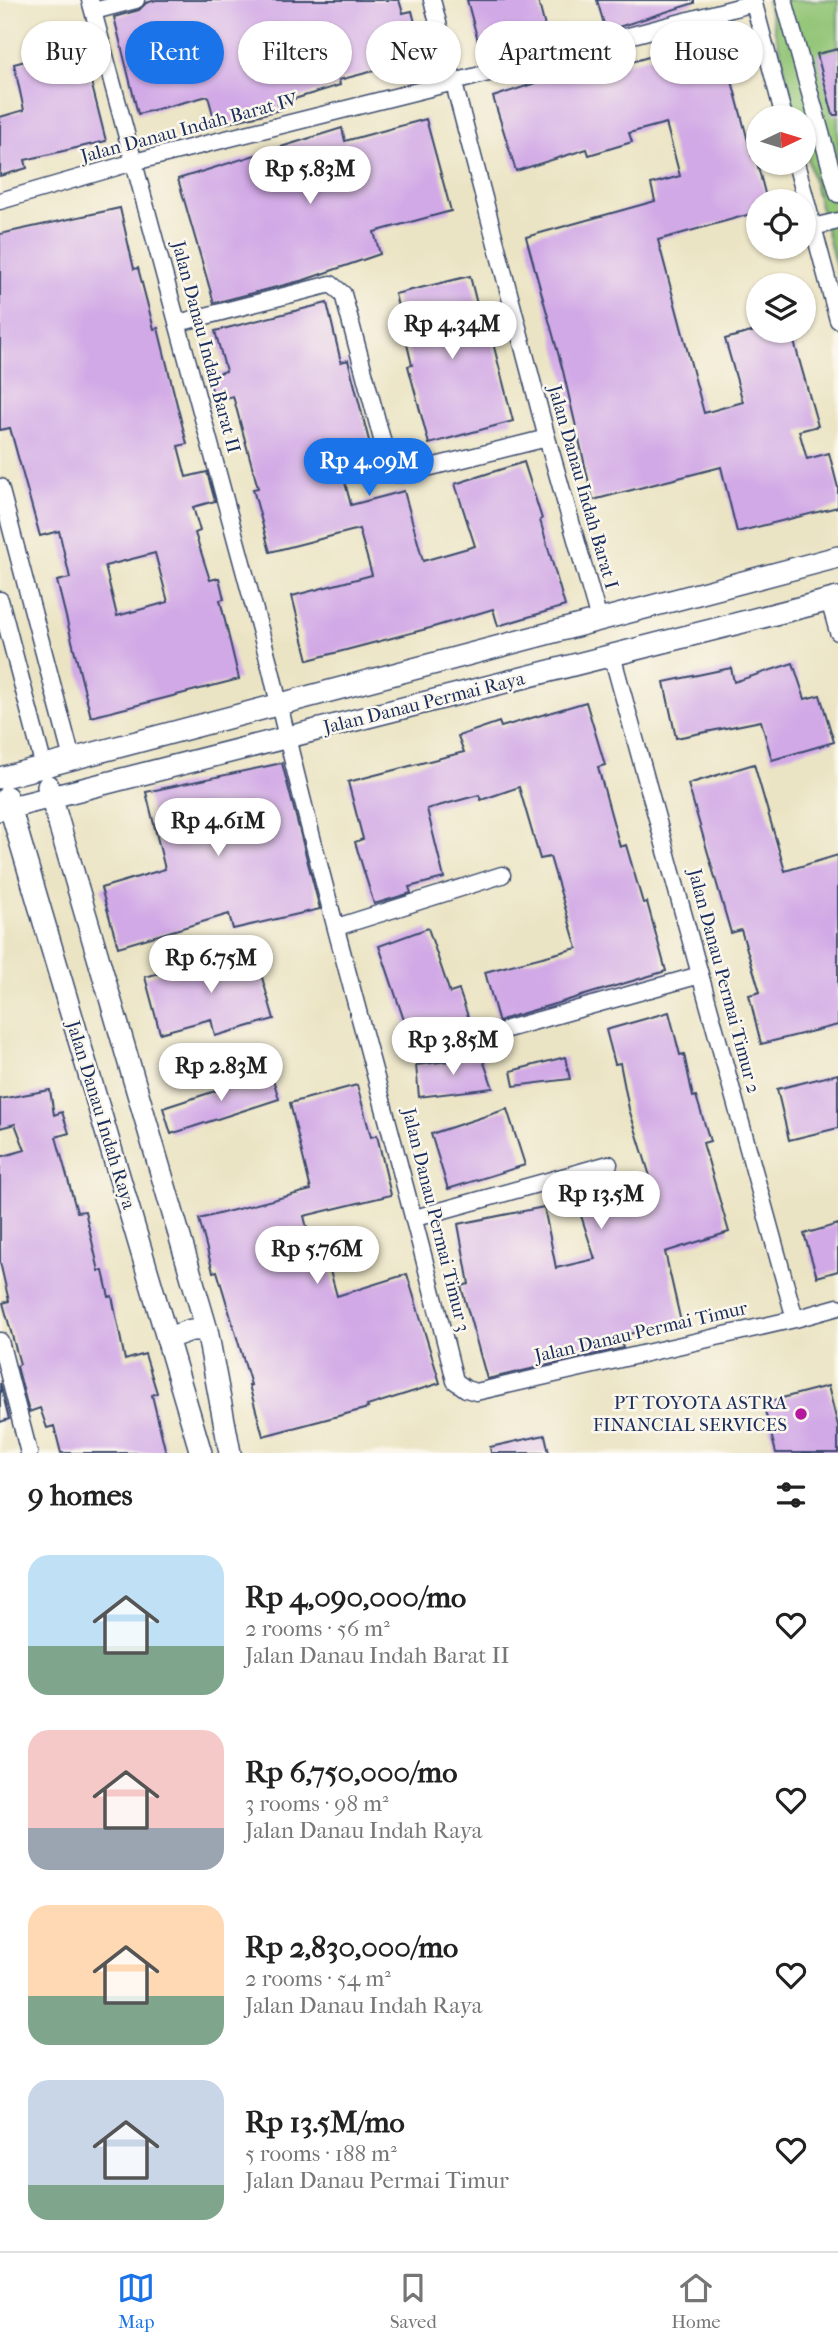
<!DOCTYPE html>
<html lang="en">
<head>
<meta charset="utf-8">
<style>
	:root { --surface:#fff; --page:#f6f6f6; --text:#222; --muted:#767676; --line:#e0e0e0; --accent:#1a73e8 }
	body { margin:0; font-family:"IM FELL French Canon",serif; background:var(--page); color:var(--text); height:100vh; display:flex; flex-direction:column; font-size:26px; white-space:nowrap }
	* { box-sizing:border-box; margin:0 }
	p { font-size:23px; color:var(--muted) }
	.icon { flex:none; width:38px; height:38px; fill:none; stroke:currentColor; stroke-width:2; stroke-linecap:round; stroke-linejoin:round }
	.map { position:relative; height:1453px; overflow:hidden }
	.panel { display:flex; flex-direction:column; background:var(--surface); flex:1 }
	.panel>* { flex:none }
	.hud { position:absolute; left:21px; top:21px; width:796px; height:63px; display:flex; gap:14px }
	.needle { width:46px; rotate:86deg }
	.fabs { position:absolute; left:746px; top:105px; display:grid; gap:14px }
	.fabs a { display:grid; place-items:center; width:70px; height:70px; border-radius:50%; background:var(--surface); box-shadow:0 2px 5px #0004; font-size:35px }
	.price { position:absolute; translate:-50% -60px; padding:0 16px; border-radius:24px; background:#fff; color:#222; font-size:23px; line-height:46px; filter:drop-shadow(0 2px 4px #0008) }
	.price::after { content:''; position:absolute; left:50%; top:42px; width:21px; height:16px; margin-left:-10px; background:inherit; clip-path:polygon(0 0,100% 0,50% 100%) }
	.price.active { background:var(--accent); color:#fff }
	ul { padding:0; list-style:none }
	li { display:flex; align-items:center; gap:21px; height:175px; padding:0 28px }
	li span { display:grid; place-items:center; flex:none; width:196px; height:140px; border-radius:21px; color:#555 }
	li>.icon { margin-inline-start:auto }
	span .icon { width:84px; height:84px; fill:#fffc; stroke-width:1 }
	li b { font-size:30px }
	h2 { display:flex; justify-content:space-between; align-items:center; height:84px; padding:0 28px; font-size:30px }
	.pill { padding:0 24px; border-radius:32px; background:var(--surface); box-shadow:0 2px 5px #0004; font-size:24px; line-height:63px }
	.pill.active { background:var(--accent); color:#fff }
	.tabs { display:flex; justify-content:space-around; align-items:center; height:98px; border-top:2px solid var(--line); background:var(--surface); font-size:19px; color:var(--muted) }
	.tabs a { display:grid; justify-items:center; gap:4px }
	.tabs .active { color:var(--accent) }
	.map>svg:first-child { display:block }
	.green { fill:#92c576; stroke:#567a6a; stroke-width:2 }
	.building { fill:#d1a9e6; fill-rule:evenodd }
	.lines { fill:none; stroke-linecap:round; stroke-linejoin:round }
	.minor-casing { stroke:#3a4a6d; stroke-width:19 }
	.tertiary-casing { stroke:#3a4a6d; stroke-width:24 }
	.minor { stroke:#fff; stroke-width:16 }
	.tertiary { stroke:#fff; stroke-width:21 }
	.poi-dot { fill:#b5179e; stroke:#fbf7ec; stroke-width:2.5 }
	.labels { text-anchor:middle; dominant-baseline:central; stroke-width:5; stroke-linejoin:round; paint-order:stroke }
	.street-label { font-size:19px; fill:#1b2f5e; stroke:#fbf7ec }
	.poi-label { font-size:19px; fill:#1b2f5e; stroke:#fbf7ec; text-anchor:end }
</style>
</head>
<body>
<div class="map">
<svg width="838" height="1453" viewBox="0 0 838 1453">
	<rect width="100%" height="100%" fill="#fbf7ec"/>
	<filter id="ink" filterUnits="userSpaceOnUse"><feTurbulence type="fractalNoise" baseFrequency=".0143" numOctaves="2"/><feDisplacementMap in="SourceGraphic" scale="14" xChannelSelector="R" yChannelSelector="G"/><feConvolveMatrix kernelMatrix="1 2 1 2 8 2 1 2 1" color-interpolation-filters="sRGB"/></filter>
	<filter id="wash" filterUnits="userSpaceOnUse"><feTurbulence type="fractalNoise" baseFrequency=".00686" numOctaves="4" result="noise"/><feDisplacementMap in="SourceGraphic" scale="28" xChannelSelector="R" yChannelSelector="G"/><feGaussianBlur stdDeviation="1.57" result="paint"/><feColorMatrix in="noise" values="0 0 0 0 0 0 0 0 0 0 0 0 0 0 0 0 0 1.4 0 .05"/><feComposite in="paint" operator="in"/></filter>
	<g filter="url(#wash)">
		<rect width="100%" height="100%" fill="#ebe4c4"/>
		<path class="green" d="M767,0h71v275l-35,-134v-24h-6z"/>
		<g id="blocks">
			<path class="building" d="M156,0h243l4,13 9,-2 12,47 -85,22 1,5 -62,19 2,6 -64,16 -8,-30 -70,18 -24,-97 25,-7 7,-7z
				M467,0h71l12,46 -66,17z
				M597,0h97v3l-88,28z
				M720,36l32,120 3,-1 12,46h-9v11l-100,28 46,173 39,-11 -18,-63 30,-8h36l27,95 -19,5 8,28 22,-6 9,35v19l-101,25 -16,-65 -128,33 -30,-129 -37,-134 129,-36 -4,-17 29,-8 -14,-53 -37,10 3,9 -43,13 -2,-6 -71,22 -23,-74 115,-38 3,9z
				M82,46l24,95 -81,19 2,8 -27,8v-59l24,-7 -10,-46z
				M838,49v66h-5l-16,-61z
				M426,119l25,92 -77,21 6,22 -76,26 -90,23 -36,-124 164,-51 3,13z
				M120,208l14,61 4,-1 16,61 4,-1 14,57 15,59 -9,2 8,31 21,-5 8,29 -22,6 7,24 -5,2 15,47 9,-2 5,21 -4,1 19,79 -148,38 -34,-136 13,-3 -11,-47 -19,5 -30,-108 -10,2v-196zM155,553l13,49 -51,14 -12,-50z
				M470,276l17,69 6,-2 20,78 -84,23 -21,-78 4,-1 -17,-71z
				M327,303l14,59 7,-2 25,96 -33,8 11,41 53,-14 19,70 52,-15 -20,-62 69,-22 18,57 -2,1 25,86 -67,20 -5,-17 -63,19 -122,32 -16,-64 80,-21 -13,-46 -89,23 -17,-63 5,-1 -25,-92 -18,5 -7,-25 18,-5 -11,-40z
				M793,663l12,36 15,-4 14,47 -62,18 -11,-39 -85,17 -12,-56 67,-14 3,14z
				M586,702l19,63 -7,2 22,80 6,-2 17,58 4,-1 19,69 -162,48 -5,4 -14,-51 92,-24 -27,-91 -10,2 -21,-72 -38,13 -2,-5 -52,14 17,69 -35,9 2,6 -37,11 -19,-62 8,-3 -15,-57 116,-30 -6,-16 41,-14 2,5z
				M282,763l38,146 -87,20 -4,-15 -111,33 -17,-59 64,-19 -19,-77z
				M754,764l31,107 53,-16v170l-77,19 -12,-49 11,-3 -19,-62 -10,3 -43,-149z
				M428,928l22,65 9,-3 14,41 -59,19 -35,-104z
				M255,953l19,66 -59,17 -4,-17 -51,14 -15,-56 69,-19 2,6z
				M669,1012l11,43 4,-1 9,43 3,-1 14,45 -7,2 26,89 -64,20 16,70 -61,14 3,12 -136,31 -26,-93 8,-2 -11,-60 86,-17 12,61 39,-9 -19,-59 74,-24 -21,-67 -9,-46 -5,1 -9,-34z
				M482,1057l11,31 -74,9 -3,-32z
				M565,1057l5,22 -56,7 -3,-15z
				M271,1073l8,26 -108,35 -8,-26z
				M838,1074v54l-49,12 -12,-51z
				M357,1085l14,52 6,-2 14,60 -87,21 9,37 11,-4 13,47 70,-22 33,109 -73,23 1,2 -105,28 -14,-51h2l-34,-114 -4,1 -14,-53 112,-29 -21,-87z
				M50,1090l4,25 8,-3 7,21 -13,4 21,75 8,-1 14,60h4l6,26 3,-1 13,64 20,-6 12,39 -5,2 14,58h-105l-7,-27 -7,2 -7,-20 -11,4 -12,-46 3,-2 -17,-61 6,-2 -9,-39v-105l25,-7 -10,-26 -15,4v-29z
				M507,1109l18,56 -77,24 -17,-55z
				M838,1224v47l-21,6 -13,-43z
				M0,1383l9,36 -9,3z
				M828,1386l10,40v27h-62l-13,-50z
				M545,1435l4,18h-58l-1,-6z"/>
		</g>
	</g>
	<g filter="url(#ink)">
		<use href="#blocks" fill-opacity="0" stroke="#3a4a6d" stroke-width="2"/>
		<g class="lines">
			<defs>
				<path id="minor" d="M90,0l181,670c55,238 126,473 184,711l11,8 10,3 319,-73 43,-12
					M432,0l115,438 52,182
					M753,0l31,117
					M784,0l54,194
					M94,11l42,-11
					M796,163l42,157
					M0,201l134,-39 320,-80 300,-79
					M813,227l25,-6
					M178,323l153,-39 12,10 47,175 5,5h8l144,-36
					M0,487l72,272
					M0,600l44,167
					M829,600l9,32
					M612,655l183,664
					M337,927l165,-52
					M507,1029l193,-54
					M415,1218l194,-54
					M0,1341l29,112"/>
				<path id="tertiary" d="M0,778l838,-221
					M48,786l159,544 23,123
					M7,797l194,656
					M0,810l838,-212
					M168,1338l23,-8h16"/>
			</defs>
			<use href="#minor" class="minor-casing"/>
			<use href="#tertiary" class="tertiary-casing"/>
			<use href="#minor" class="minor"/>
			<use href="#tertiary" class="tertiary"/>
		</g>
	</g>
	<circle class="poi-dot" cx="801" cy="1414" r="7"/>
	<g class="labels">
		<g class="street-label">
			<text transform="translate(189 128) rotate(-15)">Jalan Danau Indah Barat IV</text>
			<text transform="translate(206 347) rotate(75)">Jalan Danau Indah Barat II</text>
			<text transform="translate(583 487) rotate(74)">Jalan Danau Indah Barat I</text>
			<text transform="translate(424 703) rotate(-14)">Jalan Danau Permai Raya</text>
			<text transform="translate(724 981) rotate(75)">Jalan Danau Permai Timur 2</text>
			<text transform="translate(101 1115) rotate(73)">Jalan Danau Indah Raya</text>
			<text transform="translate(436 1220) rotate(76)">Jalan Danau Permai Timur 3</text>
			<text transform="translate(641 1332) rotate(-13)">Jalan Danau Permai Timur</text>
		</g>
		<g class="poi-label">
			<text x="787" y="1403">PT TOYOTA ASTRA<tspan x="787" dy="22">FINANCIAL SERVICES</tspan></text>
		</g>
	</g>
</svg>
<div class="fabs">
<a><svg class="needle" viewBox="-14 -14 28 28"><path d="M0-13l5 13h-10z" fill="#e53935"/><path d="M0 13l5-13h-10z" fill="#767676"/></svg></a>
<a><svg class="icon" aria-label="locate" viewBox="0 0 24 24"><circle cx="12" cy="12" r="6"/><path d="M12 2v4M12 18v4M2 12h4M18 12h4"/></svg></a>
<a><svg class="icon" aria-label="layers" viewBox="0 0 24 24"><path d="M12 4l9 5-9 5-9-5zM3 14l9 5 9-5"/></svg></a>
</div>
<b class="price" style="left:310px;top:206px">Rp 5.83M</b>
<b class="price" style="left:452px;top:361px">Rp 4.34M</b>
<b class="price active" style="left:369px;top:498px">Rp 4.09M</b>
<b class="price" style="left:218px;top:858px">Rp 4.61M</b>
<b class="price" style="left:211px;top:995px">Rp 6.75M</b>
<b class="price" style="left:453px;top:1077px">Rp 3.85M</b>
<b class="price" style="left:221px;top:1103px">Rp 2.83M</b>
<b class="price" style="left:601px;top:1231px">Rp 13.5M</b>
<b class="price" style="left:317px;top:1286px">Rp 5.76M</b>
<div class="hud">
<a class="pill">Buy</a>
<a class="pill active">Rent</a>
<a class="pill">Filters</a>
<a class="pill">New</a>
<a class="pill">Apartment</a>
<a class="pill">House</a>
</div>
</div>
<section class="panel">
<h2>9 homes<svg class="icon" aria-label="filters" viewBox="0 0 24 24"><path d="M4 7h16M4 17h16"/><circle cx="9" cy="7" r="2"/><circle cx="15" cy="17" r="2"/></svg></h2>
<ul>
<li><span style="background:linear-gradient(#bfe0f5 65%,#7fa58c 0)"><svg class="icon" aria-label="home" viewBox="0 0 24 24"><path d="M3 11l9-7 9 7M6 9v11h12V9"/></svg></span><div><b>Rp 4,090,000/mo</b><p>2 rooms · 56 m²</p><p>Jalan Danau Indah Barat II</p></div><svg class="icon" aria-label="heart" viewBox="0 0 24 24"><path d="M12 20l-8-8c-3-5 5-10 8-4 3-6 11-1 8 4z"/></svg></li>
<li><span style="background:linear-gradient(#f6c9c9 70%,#9aa5b1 0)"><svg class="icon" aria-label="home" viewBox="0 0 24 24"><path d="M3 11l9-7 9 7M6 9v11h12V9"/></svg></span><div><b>Rp 6,750,000/mo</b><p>3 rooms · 98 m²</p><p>Jalan Danau Indah Raya</p></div><svg class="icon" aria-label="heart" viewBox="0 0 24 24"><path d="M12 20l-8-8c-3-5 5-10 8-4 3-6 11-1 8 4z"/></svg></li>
<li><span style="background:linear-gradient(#ffd9b3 65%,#7fa58c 0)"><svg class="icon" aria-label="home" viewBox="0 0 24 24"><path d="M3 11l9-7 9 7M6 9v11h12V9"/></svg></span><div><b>Rp 2,830,000/mo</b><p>2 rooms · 54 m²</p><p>Jalan Danau Indah Raya</p></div><svg class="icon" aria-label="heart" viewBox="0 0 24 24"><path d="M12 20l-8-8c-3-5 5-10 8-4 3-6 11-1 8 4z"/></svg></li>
<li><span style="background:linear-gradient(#c9d6e8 75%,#7fa58c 0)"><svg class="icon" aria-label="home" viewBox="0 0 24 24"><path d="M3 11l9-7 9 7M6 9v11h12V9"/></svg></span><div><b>Rp 13.5M/mo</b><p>5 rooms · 188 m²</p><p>Jalan Danau Permai Timur</p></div><svg class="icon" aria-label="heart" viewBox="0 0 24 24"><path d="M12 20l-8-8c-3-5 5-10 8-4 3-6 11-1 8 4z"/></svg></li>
</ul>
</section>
<nav class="tabs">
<a class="active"><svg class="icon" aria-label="map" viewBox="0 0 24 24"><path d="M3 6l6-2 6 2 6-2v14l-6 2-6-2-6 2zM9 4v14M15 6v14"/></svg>Map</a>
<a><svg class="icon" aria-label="saved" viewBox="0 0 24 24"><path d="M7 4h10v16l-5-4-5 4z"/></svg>Saved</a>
<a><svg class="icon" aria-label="home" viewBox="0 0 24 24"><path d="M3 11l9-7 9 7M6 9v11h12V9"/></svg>Home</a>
</nav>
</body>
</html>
